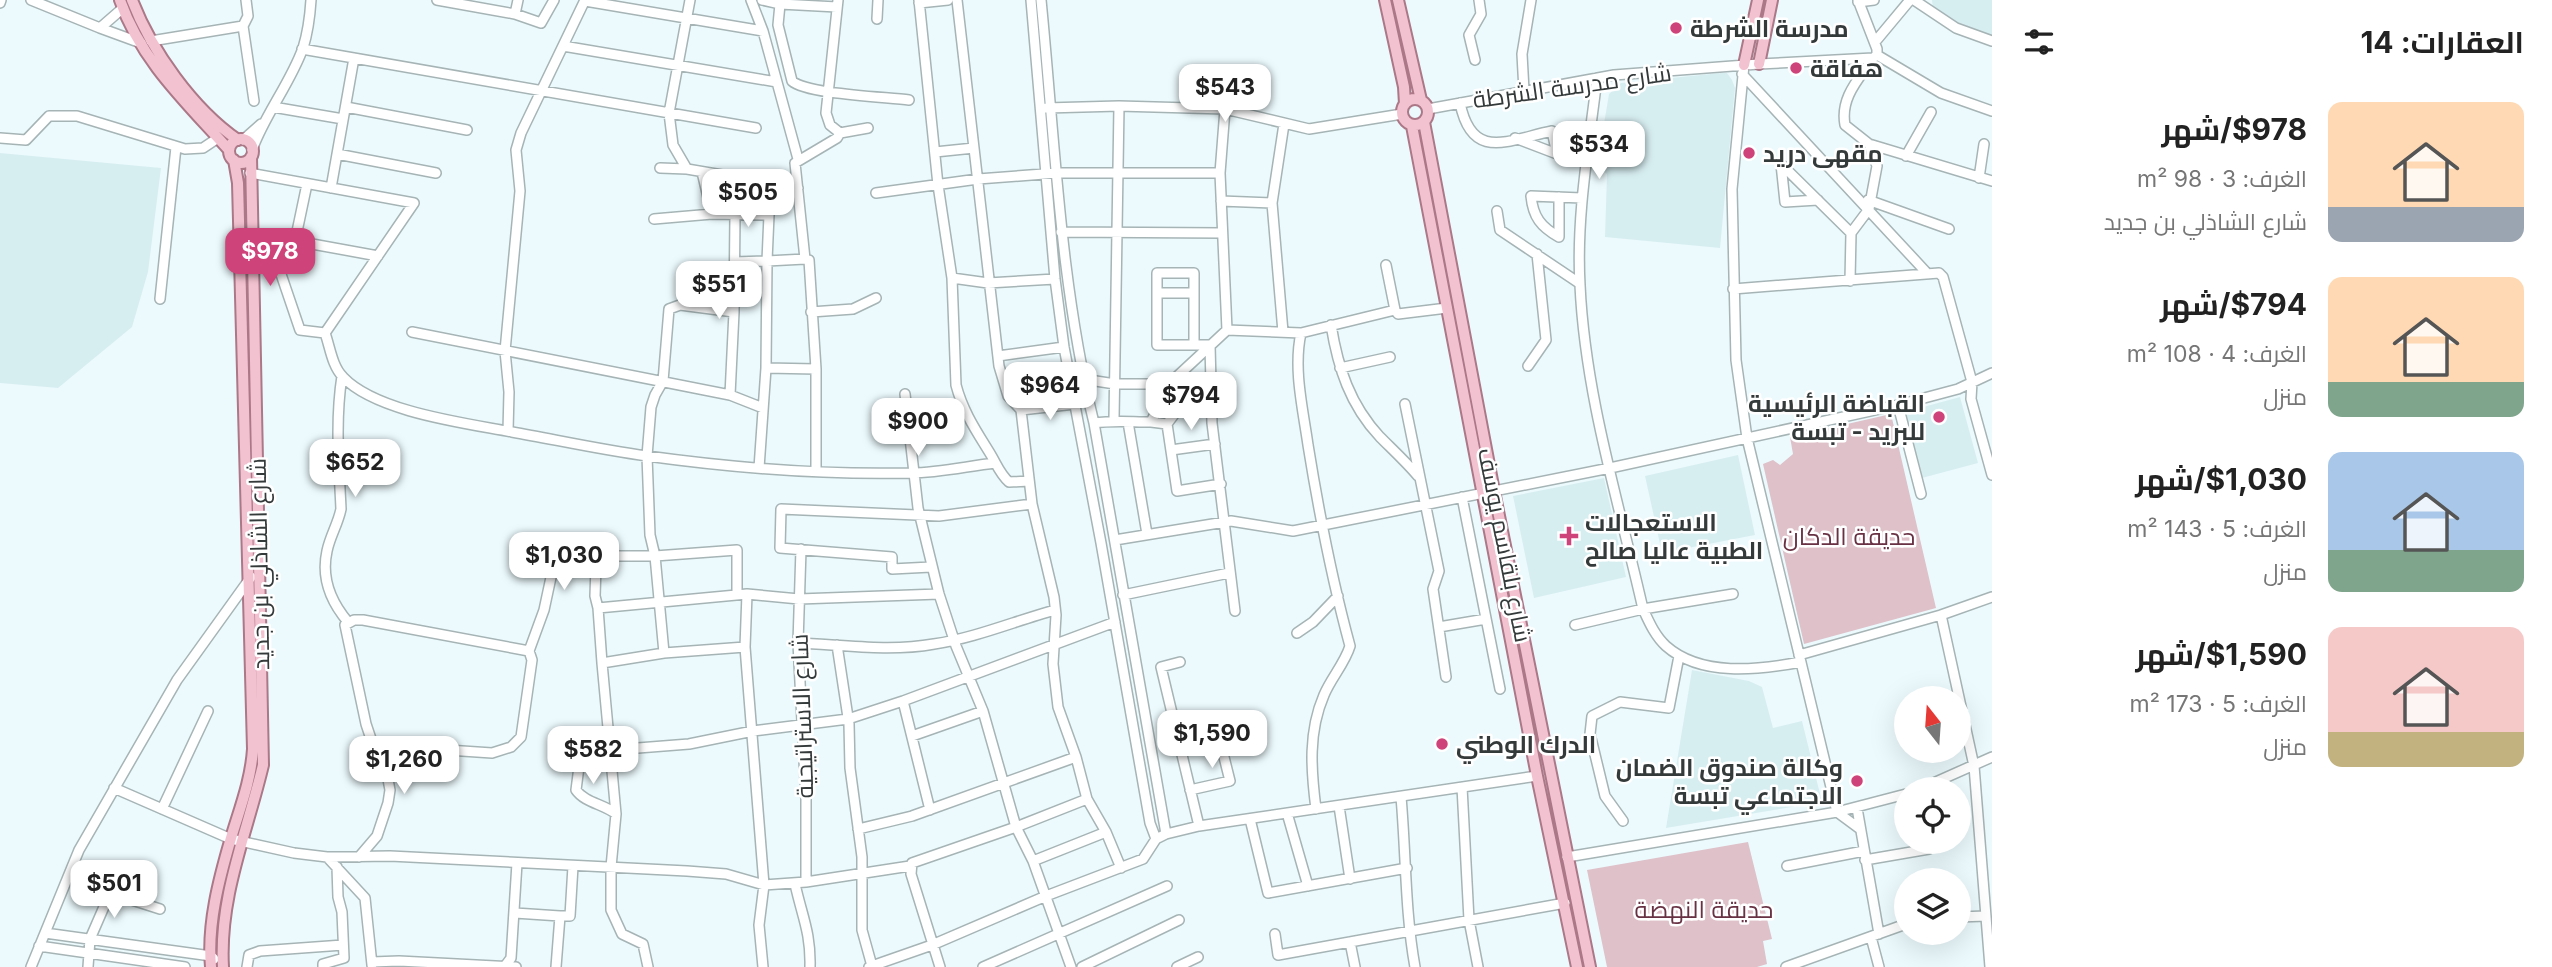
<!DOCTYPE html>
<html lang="ar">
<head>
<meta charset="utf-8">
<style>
	:root { --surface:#fff; --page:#f2f2f2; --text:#222; --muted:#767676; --accent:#ce4379 }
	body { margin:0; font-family:Inter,Cairo,sans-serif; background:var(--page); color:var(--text); direction:rtl; height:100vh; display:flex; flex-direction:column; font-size:26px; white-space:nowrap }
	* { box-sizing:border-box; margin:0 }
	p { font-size:23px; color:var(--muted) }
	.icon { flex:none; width:38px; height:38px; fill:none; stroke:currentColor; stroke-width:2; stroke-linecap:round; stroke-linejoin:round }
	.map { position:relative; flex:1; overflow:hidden; direction:ltr }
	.panel { display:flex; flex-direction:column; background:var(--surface); width:560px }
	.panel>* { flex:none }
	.needle { width:46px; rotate:343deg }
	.controls { position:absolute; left:1894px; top:686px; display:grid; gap:14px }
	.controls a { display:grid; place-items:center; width:77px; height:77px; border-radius:50%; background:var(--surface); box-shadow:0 7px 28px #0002; font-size:35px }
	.price { position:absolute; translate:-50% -60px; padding:0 16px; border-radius:14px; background:#fff; color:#222; font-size:23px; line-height:46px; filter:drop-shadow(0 2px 4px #0008) }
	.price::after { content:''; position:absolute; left:50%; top:42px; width:21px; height:16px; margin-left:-10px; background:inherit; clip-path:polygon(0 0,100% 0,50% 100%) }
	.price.on { background:var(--accent); color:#fff }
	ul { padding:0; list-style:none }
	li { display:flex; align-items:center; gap:21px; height:175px; padding:0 28px }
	li span { display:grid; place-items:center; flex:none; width:196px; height:140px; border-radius:14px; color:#555 }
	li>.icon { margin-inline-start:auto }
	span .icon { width:84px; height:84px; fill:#fffc; stroke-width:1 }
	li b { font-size:30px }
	h2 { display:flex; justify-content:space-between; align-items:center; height:84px; padding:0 28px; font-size:30px }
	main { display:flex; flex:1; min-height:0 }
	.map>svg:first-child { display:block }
	.built { fill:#d7eef1 }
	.green { fill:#dec1c9 }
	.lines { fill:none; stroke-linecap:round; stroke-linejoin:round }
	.minor-casing { stroke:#a6b4b6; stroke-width:12 }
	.major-casing { stroke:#ab7888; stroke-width:14 }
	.minor { stroke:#fff; stroke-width:9 }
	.major { stroke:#f3c2d1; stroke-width:10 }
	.poi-dot { fill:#ce4379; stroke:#fff; stroke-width:2.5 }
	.labels { text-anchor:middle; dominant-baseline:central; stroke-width:5; stroke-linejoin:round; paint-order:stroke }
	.poi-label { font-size:24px; font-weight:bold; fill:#34393a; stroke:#fff; text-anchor:start }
	.street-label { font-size:24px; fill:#34393a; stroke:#fff }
	.park-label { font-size:24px; fill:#683144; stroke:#fff }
</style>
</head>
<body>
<main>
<section class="panel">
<h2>العقارات: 14<svg class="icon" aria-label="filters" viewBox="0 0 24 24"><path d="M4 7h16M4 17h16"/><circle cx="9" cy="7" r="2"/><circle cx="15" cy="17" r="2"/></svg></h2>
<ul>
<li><span style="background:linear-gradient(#ffd9b3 75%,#9aa5b1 0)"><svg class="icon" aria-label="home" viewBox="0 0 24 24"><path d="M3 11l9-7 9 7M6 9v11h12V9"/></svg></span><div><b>$978/شهر</b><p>الغرف: 3 · 98 m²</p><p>شارع الشاذلي بن جديد</p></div></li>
<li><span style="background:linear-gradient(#ffd9b3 75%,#7fa58c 0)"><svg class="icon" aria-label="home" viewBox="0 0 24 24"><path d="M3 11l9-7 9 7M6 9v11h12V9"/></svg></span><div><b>$794/شهر</b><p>الغرف: 4 · 108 m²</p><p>منزل</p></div></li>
<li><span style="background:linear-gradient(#a9c7e8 70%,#7fa58c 0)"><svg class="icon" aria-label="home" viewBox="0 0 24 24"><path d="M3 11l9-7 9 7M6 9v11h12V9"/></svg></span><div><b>$1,030/شهر</b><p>الغرف: 5 · 143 m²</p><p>منزل</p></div></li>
<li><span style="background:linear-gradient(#f6c9c9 75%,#c2b280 0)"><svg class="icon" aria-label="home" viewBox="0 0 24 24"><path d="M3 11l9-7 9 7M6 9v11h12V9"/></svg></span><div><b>$1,590/شهر</b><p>الغرف: 5 · 173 m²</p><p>منزل</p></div></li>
</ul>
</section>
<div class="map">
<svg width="1992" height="967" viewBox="0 0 1992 967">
	<rect width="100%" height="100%" fill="#ecfafd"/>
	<path class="built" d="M1932,0h60v45l-18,-6 -41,-30z
		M1721,73h6l5,7 3,8 -15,160 -115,-11 2,-63 -10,-8 12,-72 12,-11z
		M0,153l161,15 -13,104 -16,55 -74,61 -58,-5z
		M1960,397l18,66 -56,15 -17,-66z
		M1738,455l17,80 -93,18 -17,-77z
		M1604,478l22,99 -92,21 -21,-102z
		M1692,670l57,11 13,6 11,41 29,-7 20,81 -156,26z"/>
	<path class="green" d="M1891,414l45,194 -132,36 -41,-180 10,-4 7,5 13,-11 -3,-17z
		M1748,842l24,97 -9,2 4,23 -10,3h-150l-20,-97z"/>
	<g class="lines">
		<defs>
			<path id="minor" d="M31,0l69,28
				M437,0l78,14 26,9 13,-23
				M751,0l12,31 35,128
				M762,0l18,4
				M838,0l-12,113 4,12 10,8
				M919,0l19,185 14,93
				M957,0l42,366 9,30 13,14 11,94 22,93 2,18 -3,49 5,43 18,50 11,42 19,33 15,36
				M1031,0l24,279 9,68 37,196 49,280 6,16
				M1041,0c14,142 19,284 53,423l72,411
				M1914,0l42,28 36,13
				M585,1l178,30
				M1858,2l16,-2
				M0,3l1,-3
				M919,3l29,-3
				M837,7l-57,-3 -2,21 14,56c14,13 93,16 117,19
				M123,8l-23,20 41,15
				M515,14l3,-14
				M877,19l1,-19
				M243,26l11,75
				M151,41l92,-15 5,-10 -2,-16
				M1875,42l35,-42
				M563,46l214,36
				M302,49l454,79
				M1877,55l64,38 51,18
				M1873,58c-15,22 -33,40 -28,67l24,19 123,37
				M1475,60l-6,-25 12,-21 -2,-14
				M1744,65l-12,124 4,171 11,78 90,374 23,17
				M1742,74l184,198
				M1597,78c-8,68 -21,138 -17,207 5,110 39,218 63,324 6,13 12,27 23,37 35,31 92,24 135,16
				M1524,91l-2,-37 9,-54
				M1460,103c12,59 48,37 92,28l5,23 -42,-16
				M273,107l70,12
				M346,107l121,23
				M1046,108l73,-2 106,3 84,20 93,-15
				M1225,109l-5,64 7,157
				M1428,109l186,-34 145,-11 114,-6 4,-3v-6l-19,-49
				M0,138l26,2 23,-24h28l108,33 18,-1 15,-10
				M243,140l18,-16
				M252,150c13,-36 38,-66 51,-102 5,-16 7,-32 8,-48
				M935,152l39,-4
				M337,154l99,19
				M1906,156l25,-44
				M660,168l27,1 111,19
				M687,169l-14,-24 -4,-32 21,-113
				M250,173l164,30 -89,130
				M1979,178l5,-34
				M331,188l23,-130
				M876,193l102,-14 79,-6h163
				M1559,197v40c-18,-10 -26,-20 -28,-41l51,2
				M1818,200l-33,2 -4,-38 70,69
				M1868,200l81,29
				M1221,201l51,2
				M1497,211l3,19 79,53
				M712,214l57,1 -2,46 -32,1
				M654,219l58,-5 -10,-42
				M1061,232l161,1
				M295,241l12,-57
				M805,259l-10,-96 42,-25 3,-5 28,-5
				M1386,265l9,45 3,4 49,-6
				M1157,273h37v72h-37z
				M1850,281l1,-48 18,-24 8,-43 -8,-22
				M1733,289l206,-16 4,4 29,105 -1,17 21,76
				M1157,293h37
				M160,299l16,-152
				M811,312l42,-3 23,-11
				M1331,325c7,43 19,80 49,112 13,13 26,25 38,39
				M412,332l318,63 4,-83 1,-97
				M1283,332l-11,-129 12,-79
				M325,333c5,14 7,33 18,44 33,35 122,46 169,55 45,8 90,18 135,24 87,12 177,19 264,17 28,0 57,-7 84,-10
				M325,333l-25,-3 -32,-94 110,20
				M1301,333c-8,36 2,76 7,112 11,68 24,135 42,201 -5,17 -19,32 -26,49 -16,37 -13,75 -8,114
				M1194,345h16l2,78 23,188
				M998,356l66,-9
				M1528,366l18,-26 -9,-86
				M766,368l50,1
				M1340,368l50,-11
				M342,376c-7,45 -3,88 -1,133 -3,15 -11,27 -14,42 -6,27 4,51 21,71
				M1083,379l32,5h49l6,-1 57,-53 74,3 94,-23
				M905,394l13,114 21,86 17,52 27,65 33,116 17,34 38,106
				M730,395l33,13
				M1405,404l34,167 -6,18 13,88
				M1898,405l23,89
				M1021,410l54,-6
				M1114,419l5,-313
				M1128,422l19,112
				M1151,422l16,2 10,67 44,-7
				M1094,423c20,-3 37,-1 57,-1l19,-39
				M1167,424l12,-16 33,-4
				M508,431l1,-39 -4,-41 15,-160 -4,-41 5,-17 64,-133
				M1171,450l44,-6
				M759,468l7,-100 1,-107 38,-2 4,1 7,109v102
				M1029,481l-20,1c-9,-8 -12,-17 -18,-27 -14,-23 -28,-43 -35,-70l-4,-107 36,5 67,-4
				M1462,497l38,192
				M1115,540l116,-19 62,10 317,-63 288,-63 60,-16 34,-16
				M801,549l-3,94 8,156v83
				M931,567l-39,2v-12l-112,-9 1,-39 158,7 93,-12
				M737,594v-44l-82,6h-45l-12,5 -2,5 -1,30 3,12 149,-14 52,5 140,-5
				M747,594l-2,53 19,238 -5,40 4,42
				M1123,595l106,-22
				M598,608l4,55
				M1941,615l33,151 16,201
				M1575,625l68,-16 90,-15
				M1439,627l47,-8
				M1297,633l16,-11 25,-26
				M798,643c45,2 92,9 136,1 41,-6 81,-23 121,-34
				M837,645l12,79 1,44 12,89v73l10,36
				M529,651l15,-41 12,-56c14,-17 37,-6 54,2
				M664,653l81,-6
				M1799,655l142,-40 51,-18
				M1180,662l-19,5 38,159
				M903,701l27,109
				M912,736l71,-25
				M1181,750l39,-9 10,40 -40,9
				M1462,787l7,133 9,47
				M114,788l117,51 63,14 33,4 63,-1 297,15 39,3 38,11 42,-3 104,-16
				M1920,789l72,-32
				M1401,797c5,56 4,115 14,170
				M1339,806l11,73
				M1857,808l22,126
				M162,809l46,-98
				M1287,813l21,73
				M616,814c-12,-10 -31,-11 -40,-24l4,-31 7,-7 102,-8 64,-13 95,-12 55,-18 212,-79
				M1250,819l18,74 139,-25
				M1623,821l-18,-25 -15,-62 2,-18 28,-14 49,6 10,-52
				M858,829l54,-13 164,-59
				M327,857l38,41 7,67
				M359,857l18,-21 11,-33 2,-13 -4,-21 -13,-24 -7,-21 -21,-99 9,-5h9l166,31 3,9 -11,77 -10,10 -19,6 -119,-8
				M1567,857l270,-45 69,-18
				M1865,860l64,-11
				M1033,861l73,-29
				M1787,866l77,-15
				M795,884c7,32 16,49 15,83
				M515,913l45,3 -4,51
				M560,916h10l3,-50
				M1958,917l28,-1
				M45,933l166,23 3,3
				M1275,934l3,21 287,-52
				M1871,937l8,30
				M1350,942l5,25
				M39,946l146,21
				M372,962l27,-1 117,6
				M505,966l6,-8 6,-95
				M31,967l48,-117 98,-170 74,-103
				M88,967l2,-28 20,-46 50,16
				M247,967l2,-12 11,-4 83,-6
				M323,967v-3l21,-6 -2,-46 -4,-15 -1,-30
				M648,967l-5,-23 -21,-10 -11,-24v-43l5,-53 -14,-151 62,-10 -9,-97 -5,-21 -3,-79 4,-49 4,-12 8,-14 6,-72 11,-4 54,7
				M869,967l63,-22 114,-49 97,-37 13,-20 10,-5 33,-8 338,-50
				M940,967l-29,-93 1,-11 104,-36 71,-28
				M983,967l184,-81
				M1082,967l97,-47
				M1177,967l21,-10
				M1786,967l120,-43"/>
			<path id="major" d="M120,0c21,61 67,103 109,150
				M132,0c19,50 61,109 106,140
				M1385,0l19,87 1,17
				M1398,0l23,100
				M1759,64l13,-64
				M1744,65l14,-65
				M1402 112a13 13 0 1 1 26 0a13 13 0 1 1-26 0Z
				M1424,122l70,369 96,476
				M1412,126l125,650 40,191
				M229 151a12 12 0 1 1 24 0a12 12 0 1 1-24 0Z
				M211,967c-4,-43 8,-88 20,-129 9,-30 20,-58 22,-89l-15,-566 -4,-23
				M223,967c-4,-71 24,-134 40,-202l-12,-608"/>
		</defs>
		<use href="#minor" class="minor-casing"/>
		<use href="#major" class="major-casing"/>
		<use href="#minor" class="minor"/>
		<use href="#major" class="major"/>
	</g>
	<g class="poi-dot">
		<circle cx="1676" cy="28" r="7"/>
		<circle cx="1796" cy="68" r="7"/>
		<circle cx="1749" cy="153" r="7"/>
		<circle cx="1939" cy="417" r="7"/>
		<path d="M1565.5 525.5h7v7h7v7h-7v7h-7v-7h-7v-7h7z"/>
		<circle cx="1442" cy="744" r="7"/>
		<circle cx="1857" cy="781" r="7"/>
	</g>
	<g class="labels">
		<g class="poi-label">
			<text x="1690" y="28">مدرسة الشرطة</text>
			<text x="1810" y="68">هفاقة</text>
			<text x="1763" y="153">مقهى دريد</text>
			<text x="1925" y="403" text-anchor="end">القباضة الرئيسية<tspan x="1925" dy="28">للبريد - تبسة</tspan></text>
			<text x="1585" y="522">الاستعجالات<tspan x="1585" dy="28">الطبية عاليا صالح</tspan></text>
			<text x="1456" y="744">الدرك الوطني</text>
			<text x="1843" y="767" text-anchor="end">وكالة صندوق الضمان<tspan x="1843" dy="28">الاجتماعي تبسة</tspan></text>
		</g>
		<g class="street-label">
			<text transform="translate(1572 86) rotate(-8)">شارع مدرسة الشرطة</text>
			<text transform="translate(1505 545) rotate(79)">شارع بلقاسم يوسف</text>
			<text transform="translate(259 564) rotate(-91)">شارع الشاذلي بن جديد</text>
			<text transform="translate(802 716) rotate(-92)">شارع الاستراتيجية</text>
		</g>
		<g class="park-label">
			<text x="1849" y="536">حديقة الدكان</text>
			<text x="1704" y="909">حديقة النهضة</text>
		</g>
	</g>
</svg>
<div class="controls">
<a><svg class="needle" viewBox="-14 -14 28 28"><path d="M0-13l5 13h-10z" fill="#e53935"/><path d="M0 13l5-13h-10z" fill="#767676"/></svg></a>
<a><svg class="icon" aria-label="locate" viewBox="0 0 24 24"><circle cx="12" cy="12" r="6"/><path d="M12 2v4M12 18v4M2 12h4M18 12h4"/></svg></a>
<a><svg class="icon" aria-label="layers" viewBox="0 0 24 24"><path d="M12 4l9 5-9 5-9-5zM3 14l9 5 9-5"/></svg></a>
</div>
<b class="price" style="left:1225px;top:124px">$543</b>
<b class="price" style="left:1599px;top:181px">$534</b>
<b class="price" style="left:748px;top:229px">$505</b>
<b class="price on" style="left:270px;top:288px">$978</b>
<b class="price" style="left:719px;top:321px">$551</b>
<b class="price" style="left:1050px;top:422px">$964</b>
<b class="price" style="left:1191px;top:432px">$794</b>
<b class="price" style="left:918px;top:458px">$900</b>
<b class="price" style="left:355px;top:499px">$652</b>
<b class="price" style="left:564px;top:592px">$1,030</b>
<b class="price" style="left:1212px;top:770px">$1,590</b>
<b class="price" style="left:593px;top:786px">$582</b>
<b class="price" style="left:404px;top:796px">$1,260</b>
<b class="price" style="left:114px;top:920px">$501</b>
</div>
</main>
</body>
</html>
